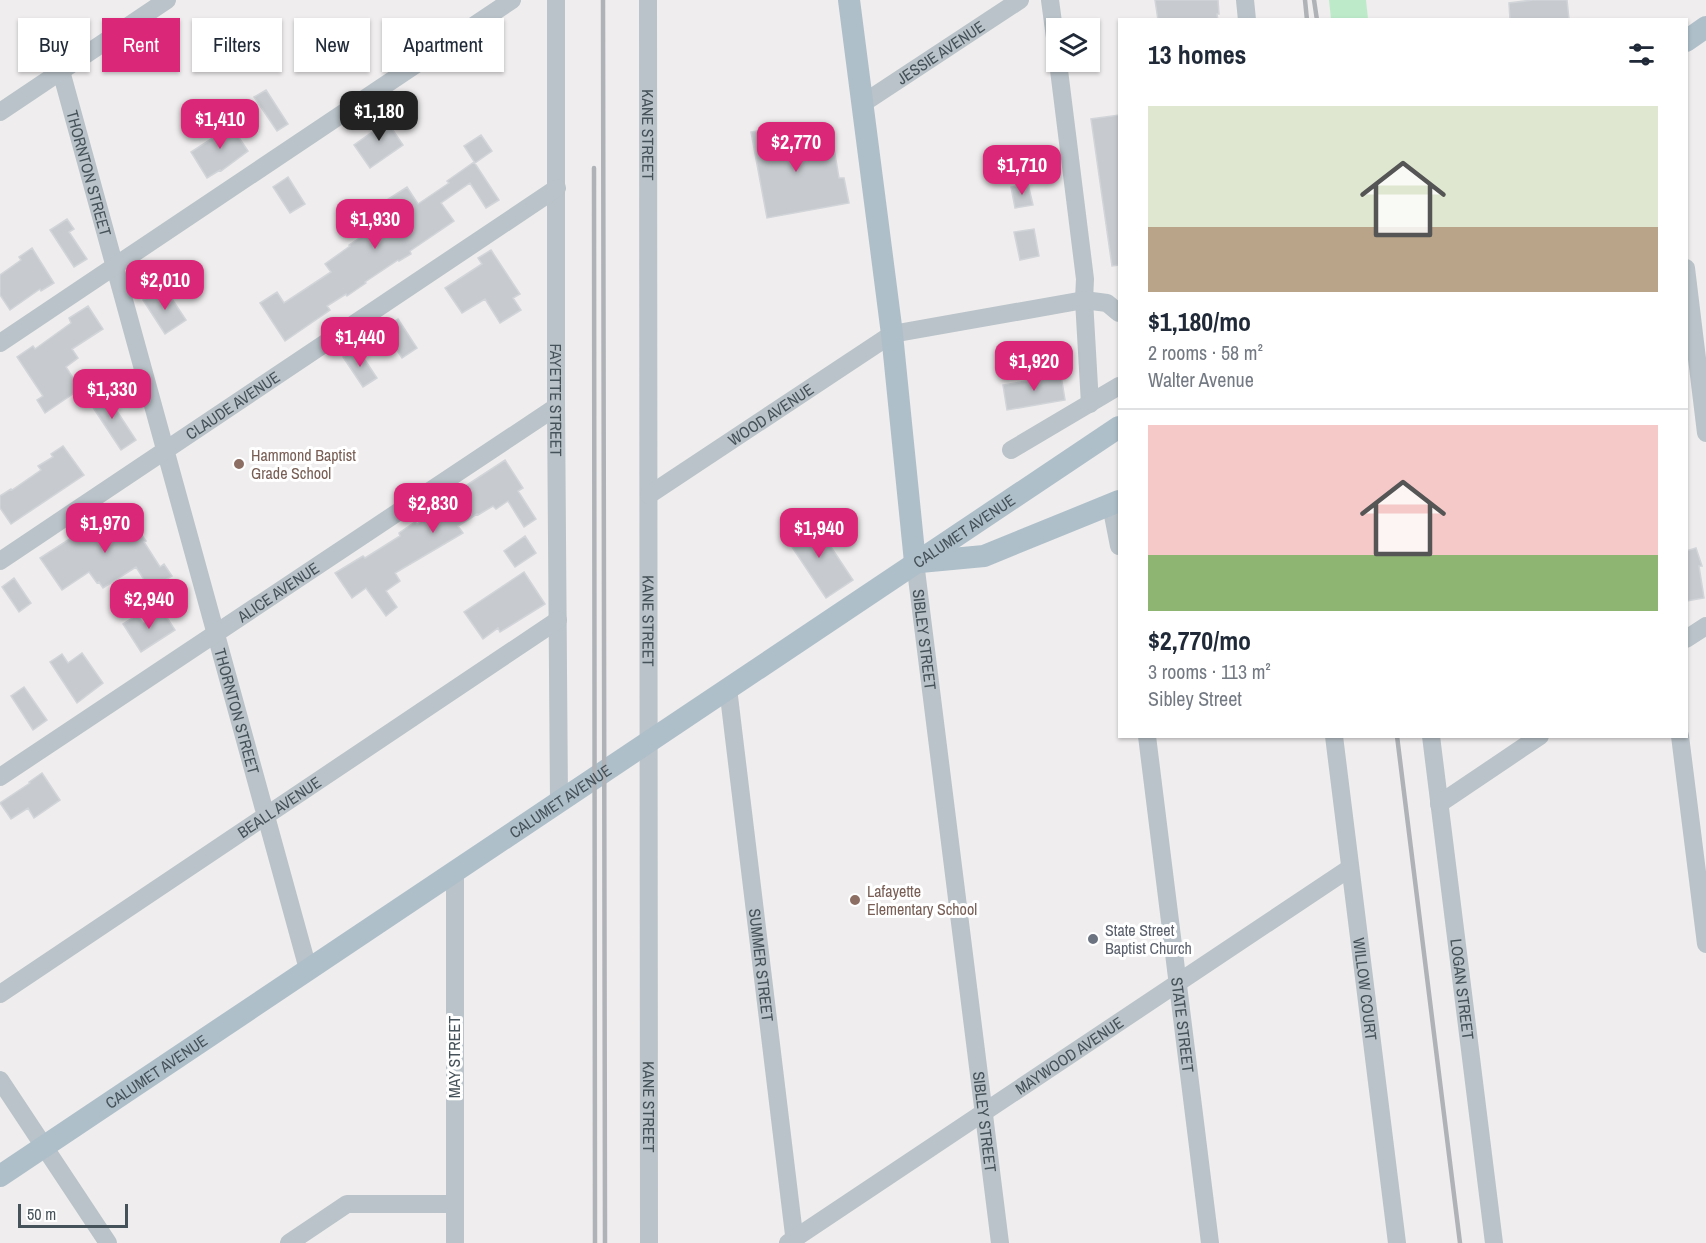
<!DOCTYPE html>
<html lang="en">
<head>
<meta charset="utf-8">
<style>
	:root { --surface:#fff; --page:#f2f2f3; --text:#1f2937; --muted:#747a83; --line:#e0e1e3; --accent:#db2777 }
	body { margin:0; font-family:"Archivo Narrow",sans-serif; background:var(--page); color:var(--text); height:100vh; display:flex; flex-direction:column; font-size:22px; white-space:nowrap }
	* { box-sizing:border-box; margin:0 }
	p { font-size:20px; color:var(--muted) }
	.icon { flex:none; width:33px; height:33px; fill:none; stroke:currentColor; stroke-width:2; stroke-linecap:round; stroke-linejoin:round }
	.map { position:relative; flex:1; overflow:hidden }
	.sheet { position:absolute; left:1118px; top:18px; width:570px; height:720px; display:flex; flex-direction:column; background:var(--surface); border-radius:0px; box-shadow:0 2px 4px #0004 }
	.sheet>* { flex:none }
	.banner { position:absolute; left:18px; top:18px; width:570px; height:54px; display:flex; gap:12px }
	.buttons { position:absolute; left:1046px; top:18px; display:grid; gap:12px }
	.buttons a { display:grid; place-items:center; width:54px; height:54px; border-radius:0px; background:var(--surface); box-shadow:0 2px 4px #0004; font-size:30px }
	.scale { position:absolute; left:18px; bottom:15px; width:110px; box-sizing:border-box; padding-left:6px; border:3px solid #465259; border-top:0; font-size:16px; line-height:21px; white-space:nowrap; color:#465259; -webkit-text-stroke:4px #fff; paint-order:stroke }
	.price { position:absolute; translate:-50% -51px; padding:0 14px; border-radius:12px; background:var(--accent); color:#fff; font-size:20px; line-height:39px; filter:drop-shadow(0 2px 3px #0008) }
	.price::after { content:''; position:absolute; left:50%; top:36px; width:18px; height:14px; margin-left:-9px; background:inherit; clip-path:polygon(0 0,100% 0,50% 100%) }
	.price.selected { background:#222; color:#fff }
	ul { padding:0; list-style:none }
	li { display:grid; align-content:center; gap:12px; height:318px; padding:0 30px }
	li+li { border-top:2px solid var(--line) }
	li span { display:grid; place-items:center; height:186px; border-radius:0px; color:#555 }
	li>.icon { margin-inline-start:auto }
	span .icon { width:108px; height:108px; fill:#fffc; stroke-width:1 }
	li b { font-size:26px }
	h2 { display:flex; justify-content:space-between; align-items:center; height:72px; padding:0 30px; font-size:26px }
	.tag { padding:0 21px; border-radius:0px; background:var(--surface); box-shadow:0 2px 4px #0004; font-size:21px; line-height:54px }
	.tag.selected { background:var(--accent); color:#fff }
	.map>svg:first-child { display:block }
	.green { fill:#bdebca }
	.building { fill:#c7cbcf; stroke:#d1d4d8; stroke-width:1.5 }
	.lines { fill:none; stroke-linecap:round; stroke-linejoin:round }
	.minor { stroke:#b9c3c9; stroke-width:18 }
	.major { stroke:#aebfca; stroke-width:22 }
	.rail { stroke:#afb3b7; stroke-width:4.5 }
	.education-dot { fill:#8d6e63; stroke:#fff; stroke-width:2 }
	.worship-dot { fill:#6b7280; stroke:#fff; stroke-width:2 }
	.labels { text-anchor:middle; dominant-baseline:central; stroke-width:6; stroke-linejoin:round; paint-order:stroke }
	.street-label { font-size:16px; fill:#465259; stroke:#fff }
	.education-label { font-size:16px; fill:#785e54; stroke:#fff; text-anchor:start }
	.worship-label { font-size:16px; fill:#5b616d; stroke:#fff; text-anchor:start }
</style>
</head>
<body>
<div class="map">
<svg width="1706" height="1243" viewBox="0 0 1706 1243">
	<rect width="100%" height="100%" fill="#efeded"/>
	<path class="green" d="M1329,0h37l2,19h-37z"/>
	<path class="building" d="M1155,0h63l1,14h-2l1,6h-60z
		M1533,0h34l2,20h-59l-1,-17z
		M266,90l22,34 -11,7 -23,-34z
		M382,114l21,31 -33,23 -16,-23 21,-15 -6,-7z
		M1119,115v150l-7,1 -21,-147z
		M226,118l22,33 -27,20 -1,-1 -13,8 -16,-26 28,-18 -5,-8z
		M796,124l4,24 33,-6 6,36h5l5,25 -82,15 -16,-86z
		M481,135l11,16 -17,12 -11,-17z
		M474,162l25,38 -13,8 -16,-25 -29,20 13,18 -44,30 1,3 -12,7 -1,-1 -33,22 1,1 -19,13 -1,-2 -19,12 3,4 -45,31 -25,-38 17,-11 7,11 47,-31 -6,-8 25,-18 -1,-1 28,-19 -9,-14 39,-25 11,17 31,-21 -2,-2z
		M288,177l17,27 -15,9 -17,-26z
		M1028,184l5,21 -18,3 -4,-21z
		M67,219l7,10 -5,3 18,27 -13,8 -24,-37z
		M1034,229l5,27 -19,4 -6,-28z
		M32,248l22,35 -13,8 -1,-2 -30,21 -10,-15v-20l21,-15 -2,-3z
		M491,250l29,44 -7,4 8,12 -21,13 -15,-24 -23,14 -17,-25 37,-24 -4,-6z
		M166,290l20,30 -21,14 -22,-34 13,-8 2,3z
		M88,306l15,23 -31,20 6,9 -12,9 14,22 -35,24 -8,-13 6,-4 -26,-39 16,-11 2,3 36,-26 -2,-5z
		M398,319l19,29 -15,10 -19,-29z
		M357,348l20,30 -14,9 -20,-30z
		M1061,375l4,25 -58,10 -4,-25z
		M103,390l33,50 -15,10 -33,-50z
		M63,446l21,29 -73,49 -11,-16v-12l11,-7 1,1 29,-20 -3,-4 15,-9 -2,-3z
		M505,460l18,28 -5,3 18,28 -12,8 -16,-26 -12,8 -3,-3 -15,9 -1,-1 -19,12 5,7 -68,40 5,8 -14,10 11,16 -11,9 -20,-28 -14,10 -17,-25 28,-17 2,2 35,-22 -1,-3 16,-11 2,2 33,-22 -3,-4z
		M121,506l25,35 -2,1 16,25 4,-3 8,12 -22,13 -14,-22 -33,21 -4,-6 -2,1 -8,-11 -27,18 -22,-32z
		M813,520l40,60 -27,18 -40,-60z
		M525,536l11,17 -21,14 -11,-16z
		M1696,548l6,18h-3l5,32 -18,3v-50z
		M524,572l21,32 -45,28 -2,-4 -15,11 -19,-27z
		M14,578l17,25 -12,9 -17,-25z
		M162,610l13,20 -34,22 -18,-28 14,-9 6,8z
		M82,653l21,30 -26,20 -27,-41 12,-8 6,9z
		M24,687l23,33 -14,10 -22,-34z
		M42,773l18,27 -26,18 -6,-10 -17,11 -11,-16 30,-20 -1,-1z"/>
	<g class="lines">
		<g class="minor">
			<path id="s1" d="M556,0v407l3,394"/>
			<path id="s2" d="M648,0l1,1243"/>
			<path d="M1050,0l6,45"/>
			<path d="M1245,0l2,20"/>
			<path d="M1058,62l27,217 -1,21 6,104"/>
			<path id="s3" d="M61,71l247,898"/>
			<path id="s4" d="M862,104l158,-104"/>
			<path d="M0,112l167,-112"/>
			<path d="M1686,268l20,165"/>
			<path d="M0,343l512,-343"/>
			<path d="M1011,450l108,-64"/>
			<path id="s5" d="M649,495l243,-161 192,-34 23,3 12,10"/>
			<path d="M1111,505l8,41"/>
			<path id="s6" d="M0,561l557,-373"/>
			<path id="s7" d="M915,562l85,681"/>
			<path d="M1686,639l20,-13"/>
			<path id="s8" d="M728,688l67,555"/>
			<path id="s9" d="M1147,736l63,507"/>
			<path id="s10" d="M1334,736l63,507"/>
			<path id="s11" d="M1431,736l63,507"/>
			<path d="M1680,736l26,208"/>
			<path id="s12" d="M0,777l556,-370"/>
			<path d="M1439,804l101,-68"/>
			<path id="s13" d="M0,994l558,-374"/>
			<path d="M0,1080l108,163"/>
			<path d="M289,1243l58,-39h107"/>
			<path d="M455,1243v-372"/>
			<path id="s14" d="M788,1243l562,-375"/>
		</g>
		<g class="major">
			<path d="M849,0l43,334 23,228"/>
			<path d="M1686,41l20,-14"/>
			<path d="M920,562l64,-6 135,-55"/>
			<path id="s15" d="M0,1176l1119,-749"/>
		</g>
		<path class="rail" d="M603,0l2,1243
			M1305,0l2,20
			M1314,0l3,20
			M594,168l1,1075
			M1397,736l63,507"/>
	</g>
	<g class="education-dot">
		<circle cx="239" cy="464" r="6"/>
		<circle cx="855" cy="900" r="6"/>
	</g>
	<circle class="worship-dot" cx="1093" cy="939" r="6"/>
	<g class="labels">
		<g class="street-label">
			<text stroke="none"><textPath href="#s4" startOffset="94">JESSIE AVENUE</textPath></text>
			<text stroke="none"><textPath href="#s2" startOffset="135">KANE STREET</textPath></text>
			<text stroke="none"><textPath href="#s3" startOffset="106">THORNTON STREET</textPath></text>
			<text stroke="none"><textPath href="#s1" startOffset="400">FAYETTE STREET</textPath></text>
			<text stroke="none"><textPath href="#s6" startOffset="280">CLAUDE AVENUE</textPath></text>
			<text stroke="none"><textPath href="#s5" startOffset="146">WOOD AVENUE</textPath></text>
			<text stroke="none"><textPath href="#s15" startOffset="1160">CALUMET AVENUE</textPath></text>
			<text stroke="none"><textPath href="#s12" startOffset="334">ALICE AVENUE</textPath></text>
			<text stroke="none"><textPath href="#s2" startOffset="621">KANE STREET</textPath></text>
			<text stroke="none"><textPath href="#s7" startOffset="78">SIBLEY STREET</textPath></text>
			<text stroke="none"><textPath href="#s3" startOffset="664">THORNTON STREET</textPath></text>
			<text stroke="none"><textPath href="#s15" startOffset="674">CALUMET AVENUE</textPath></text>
			<text stroke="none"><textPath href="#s13" startOffset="336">BEALL AVENUE</textPath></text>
			<text stroke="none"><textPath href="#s8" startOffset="279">SUMMER STREET</textPath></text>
			<text stroke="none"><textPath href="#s10" startOffset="255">WILLOW COURT</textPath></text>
			<text stroke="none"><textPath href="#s11" startOffset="255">LOGAN STREET</textPath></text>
			<text stroke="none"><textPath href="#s9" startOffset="291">STATE STREET</textPath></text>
			<text stroke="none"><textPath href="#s14" startOffset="338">MAYWOOD AVENUE</textPath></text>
			<text transform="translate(454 1057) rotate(-90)">MAY STREET</text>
			<text stroke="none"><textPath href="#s15" startOffset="188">CALUMET AVENUE</textPath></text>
			<text stroke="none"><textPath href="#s2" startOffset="1107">KANE STREET</textPath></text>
			<text stroke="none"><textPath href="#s7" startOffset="564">SIBLEY STREET</textPath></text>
		</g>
		<g class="education-label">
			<text x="251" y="455">Hammond Baptist<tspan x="251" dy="18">Grade School</tspan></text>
			<text x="867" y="891">Lafayette<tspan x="867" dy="18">Elementary School</tspan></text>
		</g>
		<g class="worship-label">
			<text x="1105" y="930">State Street<tspan x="1105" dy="18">Baptist Church</tspan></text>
		</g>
	</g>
</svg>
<div class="buttons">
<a><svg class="icon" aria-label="layers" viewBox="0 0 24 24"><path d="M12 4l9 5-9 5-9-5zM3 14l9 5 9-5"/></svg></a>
</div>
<div class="scale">50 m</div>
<b class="price selected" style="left:379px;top:142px">$1,180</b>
<b class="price" style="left:220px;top:150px">$1,410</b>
<b class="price" style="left:796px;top:173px">$2,770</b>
<b class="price" style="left:1022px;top:196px">$1,710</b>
<b class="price" style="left:375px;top:250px">$1,930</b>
<b class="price" style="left:165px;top:311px">$2,010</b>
<b class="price" style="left:360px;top:368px">$1,440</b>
<b class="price" style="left:1034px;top:392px">$1,920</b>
<b class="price" style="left:112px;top:420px">$1,330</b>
<b class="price" style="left:433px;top:534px">$2,830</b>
<b class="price" style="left:105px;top:554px">$1,970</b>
<b class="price" style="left:819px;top:559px">$1,940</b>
<b class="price" style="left:149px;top:630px">$2,940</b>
<div class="banner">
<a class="tag">Buy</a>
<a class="tag selected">Rent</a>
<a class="tag">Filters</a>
<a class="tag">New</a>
<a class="tag">Apartment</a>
</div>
<section class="sheet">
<h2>13 homes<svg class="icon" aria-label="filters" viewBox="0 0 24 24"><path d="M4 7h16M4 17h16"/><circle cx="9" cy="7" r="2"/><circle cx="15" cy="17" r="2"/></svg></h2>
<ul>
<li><span style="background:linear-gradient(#dfe7d0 65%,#b9a48a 0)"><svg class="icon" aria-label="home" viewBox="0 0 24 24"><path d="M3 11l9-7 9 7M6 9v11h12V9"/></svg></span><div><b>$1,180/mo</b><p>2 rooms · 58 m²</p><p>Walter Avenue</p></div></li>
<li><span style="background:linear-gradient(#f6c9c9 70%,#8fb573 0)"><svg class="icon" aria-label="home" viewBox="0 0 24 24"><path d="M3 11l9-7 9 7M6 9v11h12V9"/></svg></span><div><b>$2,770/mo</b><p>3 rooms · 113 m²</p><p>Sibley Street</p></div></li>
</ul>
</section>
</div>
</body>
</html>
